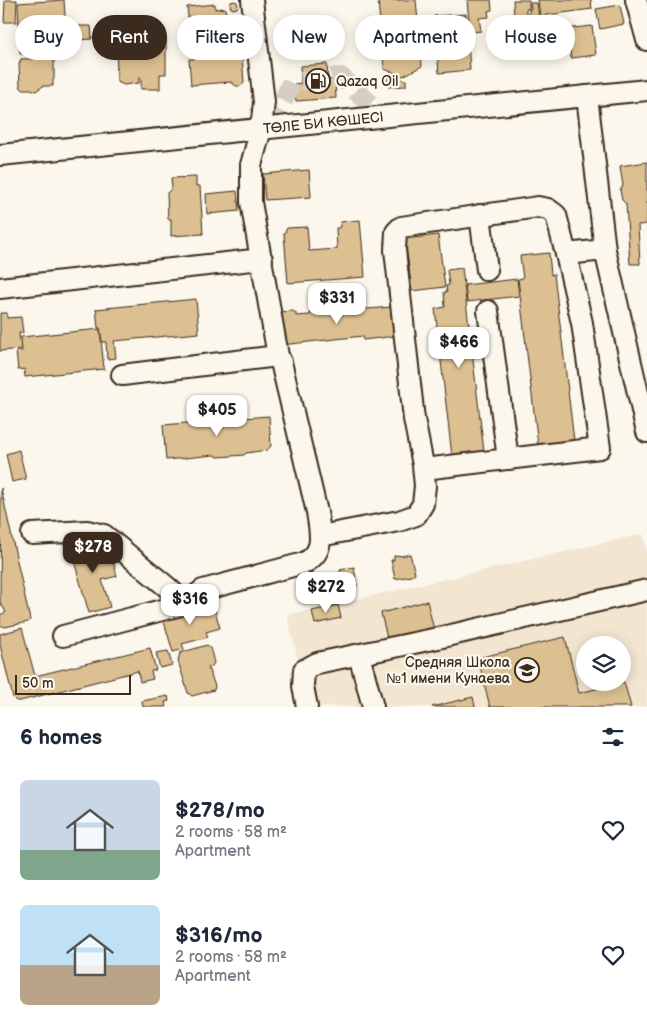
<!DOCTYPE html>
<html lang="en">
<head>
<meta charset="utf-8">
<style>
	:root { --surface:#fff; --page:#f2f2f3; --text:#1f2937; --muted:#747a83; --accent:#3b2a1e }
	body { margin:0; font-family:"Balsamiq Sans",sans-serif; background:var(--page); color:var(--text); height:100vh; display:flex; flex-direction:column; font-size:19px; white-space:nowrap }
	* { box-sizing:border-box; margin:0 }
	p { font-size:16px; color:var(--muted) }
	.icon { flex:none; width:28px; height:28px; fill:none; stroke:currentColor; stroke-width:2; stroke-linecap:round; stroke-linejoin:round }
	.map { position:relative; height:707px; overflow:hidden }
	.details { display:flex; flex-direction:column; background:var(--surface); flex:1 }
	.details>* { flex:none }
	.banner { position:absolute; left:15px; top:15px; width:618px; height:45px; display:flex; gap:10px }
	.fabs { position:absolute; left:576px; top:636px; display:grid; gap:10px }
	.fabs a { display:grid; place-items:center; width:55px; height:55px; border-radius:50%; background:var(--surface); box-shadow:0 2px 12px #0003; font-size:25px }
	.scale { position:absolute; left:15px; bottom:12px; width:116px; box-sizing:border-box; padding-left:5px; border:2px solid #3b2a1e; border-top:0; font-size:14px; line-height:18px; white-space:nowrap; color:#3b2a1e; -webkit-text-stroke:4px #fbf7ec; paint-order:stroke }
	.price { position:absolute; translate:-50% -42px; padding:0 11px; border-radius:10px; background:#fff; color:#222; font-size:16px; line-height:32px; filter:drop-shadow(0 1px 2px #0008) }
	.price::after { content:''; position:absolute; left:50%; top:30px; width:15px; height:11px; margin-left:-8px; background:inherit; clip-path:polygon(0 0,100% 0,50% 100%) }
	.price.active { background:var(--accent); color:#fff }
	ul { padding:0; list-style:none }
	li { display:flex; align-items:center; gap:15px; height:125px; padding:0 20px }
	li span { display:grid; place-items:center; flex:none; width:140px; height:100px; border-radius:8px; color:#555 }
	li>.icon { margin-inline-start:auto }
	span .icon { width:60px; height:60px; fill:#fffc; stroke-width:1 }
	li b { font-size:21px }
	h2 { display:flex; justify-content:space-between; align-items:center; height:60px; padding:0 20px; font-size:21px }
	.tag { padding:0 18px; border-radius:22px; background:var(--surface); box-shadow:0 2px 12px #0003; font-size:18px; line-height:45px }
	.tag.active { background:var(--accent); color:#fff }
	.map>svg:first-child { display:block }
	.built { fill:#f2e6d1; fill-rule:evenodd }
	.building { fill:#dcc091; stroke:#3b2a1e }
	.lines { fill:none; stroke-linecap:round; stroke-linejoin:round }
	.minor-tunnel { stroke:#d5cec3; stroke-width:20; stroke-dasharray:20 10; stroke-linecap:butt }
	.minor-casing { stroke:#3b2a1e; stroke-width:24 }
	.minor { stroke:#fbf7ec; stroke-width:20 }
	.labels { text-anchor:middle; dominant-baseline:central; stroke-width:4.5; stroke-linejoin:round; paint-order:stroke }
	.poi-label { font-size:14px; fill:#3b2a1e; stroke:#fbf7ec; text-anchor:start }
	.street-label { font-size:14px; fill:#3b2a1e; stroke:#fbf7ec }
</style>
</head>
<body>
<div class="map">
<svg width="647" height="707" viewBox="0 0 647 707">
	<rect width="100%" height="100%" fill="#fbf7ec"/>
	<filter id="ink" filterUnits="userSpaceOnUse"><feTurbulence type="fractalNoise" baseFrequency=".02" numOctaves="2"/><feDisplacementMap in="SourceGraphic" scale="10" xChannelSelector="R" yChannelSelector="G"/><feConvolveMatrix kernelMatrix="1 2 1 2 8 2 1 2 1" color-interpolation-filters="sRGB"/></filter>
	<g filter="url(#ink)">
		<path class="built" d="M643,534l4,18v155h-338l-22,-92zM585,645h37v37h-37z"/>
		<path class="building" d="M5,0h12l-1,22h-12z
			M64,0l2,31 -26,1v-5h-2l2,25 -20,2 -2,-51z
			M378,0h38l6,66 -19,10 -19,-7z
			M467,0h24l1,10 -4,1 1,6 -10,1 2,13 -11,1z
			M513,0h16v9h-3v6l-12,1z
			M538,0h53l1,9 -52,7z
			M230 5a4 4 0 1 1 8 0a4 4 0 1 1-8 0Z
			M530,3h7l2,15 -10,1v-9l2,-1z
			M215,4v5l10,-1 4,26 -8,9 -6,1 -9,-3 -15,2 -4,-36z
			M620,5l4,19 -24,5 -4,-20z
			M466,14l4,56 -31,3 -5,-57z
			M116,23h18l-1,25h3v-10h30v36h-6v15h-19v-11h-2v5l-15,2 -7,-3z
			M77,26h14l1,13 -15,1z
			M592,26l4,29 -25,3 -1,-9 -6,1v-6h2l-2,-15z
			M324,45l1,10 -27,2 -1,-11z
			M212,50l1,7 29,-2 2,28 -3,3h-5l-5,-4 -40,3 -2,-26h5l-1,-8z
			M54,58v21l-1,1v6h-10l-7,5 -5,-2h-9l-2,-3 -1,-22 2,-5z
			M327,64l1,16 7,-1 1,19 -40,3 -2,-17 7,-1 -1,-17z
			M386,76h13l4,4h3v6l-18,1z
			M647,162v62l-9,1 2,39h-10l-4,-60 -4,-4 -2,-10 3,-4 -3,-20z
			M309,170l2,27 -46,3 -2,-26z
			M196,177v9h4l3,48 -32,2v-17h-3l-1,-26 5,-5 -1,-10z
			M237,191l2,20 -32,3 -1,-20z
			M360,220l5,57 -77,6 -4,-49 3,-6 20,-1 2,24 28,-2 -1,-21h3l2,-6z
			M438,235l7,52 -33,4 -7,-52z
			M549,253l2,22 3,-1 20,167 -36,4 -20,-166 5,-1 -3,-22z
			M462,268l22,184 -32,4 -17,-147 10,-2 -1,-15h3l-1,-6 3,-1 -2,-15z
			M517,279l2,17 -52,6 -2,-17z
			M196,299l3,34 -85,8 2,17 -9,1 -1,-17h-4l-2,-14h-2l-2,-19z
			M361,306l6,3 25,-2 4,29 -33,4v-4l-82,9 -1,-33 13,-1 3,2v3l14,-1 2,-6z
			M0,313h7v5l14,-1 2,16h-4l2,16 -21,2z
			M100,329l4,40 -79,8 -1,-8 -6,1 -2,-19h6l-1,-14z
			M230,410l1,9 38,-3 2,30 -4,4 -21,3 -2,2 -26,2 -4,-2 -48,5 -3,-35 59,-5 -1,-9z
			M19,450l7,29 -14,3 -6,-28z
			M1,488l29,132 -2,2 -23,5 -5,-2v-10l6,-3 -6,-10z
			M92,541l4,13 14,-4 7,26 -15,4 8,27 -21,6 -19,-66z
			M410,554l5,19 -4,3 -16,3 -4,-19h3v-4l3,-1 4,1z
			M354,567l3,19 -5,1 -2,-3 -7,2 -3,-16z
			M312,573l7,27 -7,2 -8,-27z
			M427,601l7,29 -46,12 -7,-29z
			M338,605l3,13 -26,6 -3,-13z
			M199,607l1,3 14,-3 6,21 -14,4 2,5 -26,7 2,5 -11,3 -9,-30 1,-5z
			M22,628l13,48 115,-28 6,22 -5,1 2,8 -13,3 -2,-11 -118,30h-4l-3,-3 -13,-53v-11z
			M565,637l14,56 45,-11 7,25h-141l-12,-49z
			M207,645l3,2 4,16 -2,3 -4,2 7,18 -1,4 -22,6 -4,-3 -10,-32 2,-8z
			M168,651l4,14 -12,3 -4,-15z
			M168,696l1,5 -4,1 1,5h-23l-1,-6z
			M473,697l2,10h-43z"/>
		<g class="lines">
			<path class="minor-tunnel" d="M270,128l22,-46 49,-5 43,40"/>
			<defs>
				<g id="minor">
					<path d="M636,0l11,40"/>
					<path d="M587,96l18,154 42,182"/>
					<path id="s1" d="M0,155l647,-65"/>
					<path d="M480,215l7,55"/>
					<path d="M0,288l262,-29"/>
					<path d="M488,311l20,148"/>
					<path d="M122,375l156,-19"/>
					<path d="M424,469l176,-21 -18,-125 -16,-69"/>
					<path d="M32,534l55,-3 17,4 63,52 18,17"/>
					<path d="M320,536l79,-15 17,-6 7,-11 2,-18 -2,-21 -9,-46 -19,-169 1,-18 5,-5 137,-20 10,2 8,6 10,39 39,-4"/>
					<path d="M63,636l122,-32 18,-14 101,-27c22,-11 16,-30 13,-51l-36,-150 -3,-6 -27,-154v-37l10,-36 3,-27 -12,-102"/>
					<path d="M359,655l14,52"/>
					<path d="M307,707l-4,-21 1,-16 13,-7 121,-25 209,-48"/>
				</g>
			</defs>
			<use href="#minor" class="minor-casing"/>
			<use href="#minor" class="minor"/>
		</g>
	</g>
	<defs>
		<symbol id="fuel-ring" viewBox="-11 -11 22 22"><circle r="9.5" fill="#fbf7ec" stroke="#3b2a1e" stroke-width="1.5"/><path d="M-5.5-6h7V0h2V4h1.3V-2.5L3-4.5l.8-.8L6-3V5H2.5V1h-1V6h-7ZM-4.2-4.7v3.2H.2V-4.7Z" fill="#3b2a1e"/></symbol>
		<symbol id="school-ring" viewBox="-11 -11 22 22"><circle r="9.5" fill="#fbf7ec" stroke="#3b2a1e" stroke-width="1.5"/><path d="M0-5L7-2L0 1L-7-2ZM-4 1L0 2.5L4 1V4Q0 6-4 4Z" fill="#3b2a1e"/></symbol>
	</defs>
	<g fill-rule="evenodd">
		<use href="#fuel-ring" x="304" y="67" width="28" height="28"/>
		<use href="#school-ring" x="513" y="656" width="28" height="28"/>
	</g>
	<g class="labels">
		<g class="poi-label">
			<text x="336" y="81">Qazaq Oil</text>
			<text x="510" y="662" text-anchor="end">Средняя Школа<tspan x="510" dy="16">№1 имени Кунаева</tspan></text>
		</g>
		<g class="street-label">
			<text stroke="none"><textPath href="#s1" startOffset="325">ТӨЛЕ БИ КӨШЕСІ</textPath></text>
		</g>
	</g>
</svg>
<div class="fabs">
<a><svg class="icon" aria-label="layers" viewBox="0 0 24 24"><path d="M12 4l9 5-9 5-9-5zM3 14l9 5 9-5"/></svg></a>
</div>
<div class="scale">50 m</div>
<b class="price" style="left:337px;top:325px">$331</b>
<b class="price" style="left:459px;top:369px">$466</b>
<b class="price" style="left:217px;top:437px">$405</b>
<b class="price active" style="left:93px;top:574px">$278</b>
<b class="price" style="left:326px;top:614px">$272</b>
<b class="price" style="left:190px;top:626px">$316</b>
<div class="banner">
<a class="tag">Buy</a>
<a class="tag active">Rent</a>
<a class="tag">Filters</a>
<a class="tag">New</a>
<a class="tag">Apartment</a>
<a class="tag">House</a>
</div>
</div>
<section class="details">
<h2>6 homes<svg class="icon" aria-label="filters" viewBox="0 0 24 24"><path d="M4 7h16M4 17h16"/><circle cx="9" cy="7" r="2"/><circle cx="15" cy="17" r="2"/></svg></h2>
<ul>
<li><span style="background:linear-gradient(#c9d6e8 70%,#7fa58c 0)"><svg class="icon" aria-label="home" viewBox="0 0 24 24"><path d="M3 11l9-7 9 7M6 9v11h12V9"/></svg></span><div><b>$278/mo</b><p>2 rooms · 58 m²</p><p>Apartment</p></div><svg class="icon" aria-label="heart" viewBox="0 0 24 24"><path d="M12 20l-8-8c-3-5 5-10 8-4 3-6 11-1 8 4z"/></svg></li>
<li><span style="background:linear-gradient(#bfe0f5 60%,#b9a48a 0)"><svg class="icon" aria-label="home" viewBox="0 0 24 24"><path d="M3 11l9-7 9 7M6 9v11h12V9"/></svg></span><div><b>$316/mo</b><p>2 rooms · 58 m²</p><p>Apartment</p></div><svg class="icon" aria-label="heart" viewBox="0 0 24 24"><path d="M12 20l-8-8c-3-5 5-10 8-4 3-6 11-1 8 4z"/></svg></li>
</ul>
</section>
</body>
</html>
